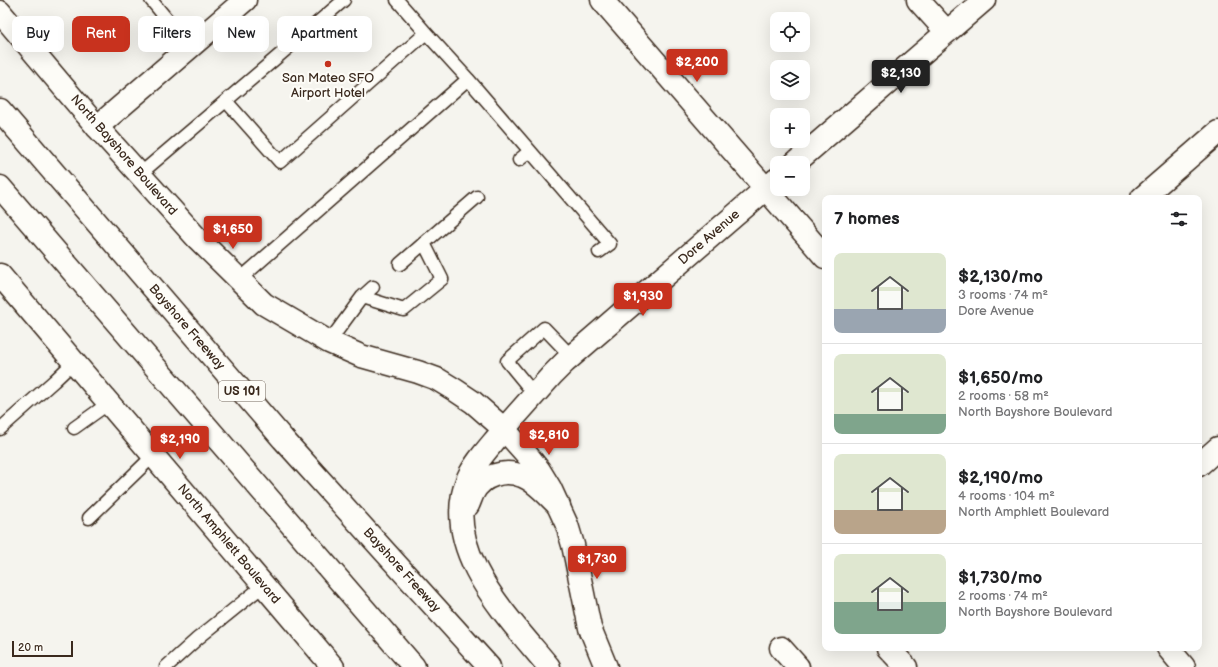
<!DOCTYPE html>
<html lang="en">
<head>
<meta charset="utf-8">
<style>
	:root { --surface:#fff; --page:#f2f2f2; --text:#202124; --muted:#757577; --line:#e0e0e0; --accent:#c8321e }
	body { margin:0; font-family:"Balsamiq Sans",sans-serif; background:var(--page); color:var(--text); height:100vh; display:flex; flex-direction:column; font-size:15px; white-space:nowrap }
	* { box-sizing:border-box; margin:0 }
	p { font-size:13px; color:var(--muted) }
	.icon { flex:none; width:22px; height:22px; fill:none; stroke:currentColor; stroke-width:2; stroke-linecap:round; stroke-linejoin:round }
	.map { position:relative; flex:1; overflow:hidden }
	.details { position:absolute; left:822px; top:195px; width:380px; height:456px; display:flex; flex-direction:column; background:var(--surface); border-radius:8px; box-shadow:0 4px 16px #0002 }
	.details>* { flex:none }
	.guide { position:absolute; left:12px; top:16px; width:380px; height:36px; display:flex; gap:8px }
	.fabs { position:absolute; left:770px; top:12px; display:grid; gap:8px }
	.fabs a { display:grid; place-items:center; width:40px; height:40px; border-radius:8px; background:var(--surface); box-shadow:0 4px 16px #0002; font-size:20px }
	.scale { position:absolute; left:12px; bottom:10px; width:61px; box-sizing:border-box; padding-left:4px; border:2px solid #3b2a1e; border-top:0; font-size:11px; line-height:14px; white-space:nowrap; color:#3b2a1e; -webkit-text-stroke:3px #fdfcf7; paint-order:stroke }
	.price { position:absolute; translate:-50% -34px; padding:0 9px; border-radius:4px; background:var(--accent); color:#fff; font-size:13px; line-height:26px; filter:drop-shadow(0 1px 2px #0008) }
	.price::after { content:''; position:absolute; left:50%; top:24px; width:12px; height:9px; margin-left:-6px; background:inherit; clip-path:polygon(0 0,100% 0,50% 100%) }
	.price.on { background:#222; color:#fff }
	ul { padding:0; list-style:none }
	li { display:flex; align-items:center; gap:12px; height:100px; padding:0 12px }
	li+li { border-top:1px solid var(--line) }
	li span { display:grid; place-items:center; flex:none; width:112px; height:80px; border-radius:8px; color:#555 }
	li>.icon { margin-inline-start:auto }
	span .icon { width:48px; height:48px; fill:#fffc; stroke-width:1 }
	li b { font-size:17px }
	h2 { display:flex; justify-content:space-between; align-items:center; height:48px; padding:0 12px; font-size:17px }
	.pill { padding:0 14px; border-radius:8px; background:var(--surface); box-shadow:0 4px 16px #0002; font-size:14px; line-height:36px }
	.pill.on { background:var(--accent); color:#fff }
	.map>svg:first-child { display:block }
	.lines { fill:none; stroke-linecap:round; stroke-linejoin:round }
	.service-casing { stroke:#3b2a1e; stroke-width:15 }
	.minor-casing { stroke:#3b2a1e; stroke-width:25 }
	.tertiary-casing { stroke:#3b2a1e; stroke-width:25 }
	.motorway-casing { stroke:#3b2a1e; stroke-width:25 }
	.service { stroke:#fdfcf7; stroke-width:12 }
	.minor { stroke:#fdfcf7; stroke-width:22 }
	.tertiary { stroke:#fdfcf7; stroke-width:22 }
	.motorway { stroke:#fdfcf7; stroke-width:22 }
	.poi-dot { fill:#c8321e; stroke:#fdfcf7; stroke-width:1.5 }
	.labels { text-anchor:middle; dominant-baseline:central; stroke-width:4; stroke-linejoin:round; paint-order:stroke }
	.shield { fill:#fdfcf7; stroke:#75695f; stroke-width:1 }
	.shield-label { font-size:12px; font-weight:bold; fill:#3b2a1e }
	.poi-label { font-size:13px; fill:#3b2a1e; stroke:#fdfcf7 }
	.street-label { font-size:13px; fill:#3b2a1e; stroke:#fdfcf7 }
</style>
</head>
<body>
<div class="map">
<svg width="1218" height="667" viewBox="0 0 1218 667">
	<rect width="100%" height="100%" fill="#f5f4ee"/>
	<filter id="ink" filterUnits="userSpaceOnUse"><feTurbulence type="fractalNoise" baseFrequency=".025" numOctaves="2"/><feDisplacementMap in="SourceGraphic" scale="8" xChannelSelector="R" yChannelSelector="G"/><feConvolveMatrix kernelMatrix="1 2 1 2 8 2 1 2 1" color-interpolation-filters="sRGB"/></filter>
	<g filter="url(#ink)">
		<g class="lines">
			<defs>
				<path id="service" d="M151,0l39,47
					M426,33l42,46 62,72
					M226,101l54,61 146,-129 -29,-33
					M519,160l11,-9 80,93 -11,8
					M140,174l204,-174
					M400,264l77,-67
					M239,280l229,-201
					M362,297l42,13 38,-31 -18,-36
					M329,342l33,-45 11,-10
					M535,395l-28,-34 37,-33 27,28
					M74,428l35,-25
					M0,429l54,-48 20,-19
					M89,518l65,-63
					M166,667l31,-28 67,-54"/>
				<path id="minor" d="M602,0l223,257
					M918,0l29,32
					M97,127l148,-127
					M795,163l189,-163
					M1142,198l76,-66
					M504,429l48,-54 13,-13 212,-183
					M1199,465l19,-17
					M781,648l17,19
					M888,648l18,19
					M1168,648l16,19"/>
				<path id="tertiary" d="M0,12l97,115 99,110 68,67 65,38 32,14 57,16 19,7 18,11 18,12 31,27 24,27 11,14 11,18 17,37 6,20 17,83 16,39
					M0,275l333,392"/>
				<path id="motorway" d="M0,110l283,329 206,228
					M0,187l414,480
					M504,429c-12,16 -28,31 -36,49 -29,71 40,139 81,189
					M468,505c2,-4 3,-8 5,-12 9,-18 32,-24 49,-17 14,5 26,20 37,30"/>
			</defs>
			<use href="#service" class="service-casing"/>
			<use href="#minor" class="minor-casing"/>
			<use href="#tertiary" class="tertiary-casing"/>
			<use href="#motorway" class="motorway-casing"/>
			<use href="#service" class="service"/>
			<use href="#minor" class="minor"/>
			<use href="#tertiary" class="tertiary"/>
			<use href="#motorway" class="motorway"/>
		</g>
	</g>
	<circle class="poi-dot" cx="328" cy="64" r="4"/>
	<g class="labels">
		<rect class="shield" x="219" y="381" width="46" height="20" rx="3"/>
		<g class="shield-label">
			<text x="242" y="391">US 101</text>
		</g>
		<g class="poi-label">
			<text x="328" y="78">San Mateo SFO<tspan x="328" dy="15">Airport Hotel</tspan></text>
		</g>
		<g class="street-label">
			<text transform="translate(124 155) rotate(49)">North Bayshore Boulevard</text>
			<text transform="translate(709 237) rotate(-41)">Dore Avenue</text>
			<text transform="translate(187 327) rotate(49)">Bayshore Freeway</text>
			<text transform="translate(229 544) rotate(50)">North Amphlett Boulevard</text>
			<text transform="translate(402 570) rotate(48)">Bayshore Freeway</text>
		</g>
	</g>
</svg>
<div class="fabs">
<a><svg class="icon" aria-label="locate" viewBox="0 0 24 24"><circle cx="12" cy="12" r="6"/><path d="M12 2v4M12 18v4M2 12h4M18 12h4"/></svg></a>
<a><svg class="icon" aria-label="layers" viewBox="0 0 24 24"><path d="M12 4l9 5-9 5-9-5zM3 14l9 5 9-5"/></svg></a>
<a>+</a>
<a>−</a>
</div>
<div class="scale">20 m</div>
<b class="price" style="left:697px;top:83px">$2,200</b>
<b class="price on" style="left:901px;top:94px">$2,130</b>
<b class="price" style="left:233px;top:250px">$1,650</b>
<b class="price" style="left:643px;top:317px">$1,930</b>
<b class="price" style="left:549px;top:456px">$2,810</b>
<b class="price" style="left:180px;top:460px">$2,190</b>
<b class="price" style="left:597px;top:580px">$1,730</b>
<div class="guide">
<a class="pill">Buy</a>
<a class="pill on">Rent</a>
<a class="pill">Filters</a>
<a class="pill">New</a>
<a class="pill">Apartment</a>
</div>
<section class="details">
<h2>7 homes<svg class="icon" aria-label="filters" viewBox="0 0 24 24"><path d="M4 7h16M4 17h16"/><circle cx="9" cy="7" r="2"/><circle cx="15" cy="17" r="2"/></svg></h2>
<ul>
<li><span style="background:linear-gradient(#dfe7d0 70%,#9aa5b1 0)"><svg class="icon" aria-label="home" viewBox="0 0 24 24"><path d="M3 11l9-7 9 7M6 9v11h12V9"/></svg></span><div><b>$2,130/mo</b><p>3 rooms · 74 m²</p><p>Dore Avenue</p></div></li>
<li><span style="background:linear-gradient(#dfe7d0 75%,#7fa58c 0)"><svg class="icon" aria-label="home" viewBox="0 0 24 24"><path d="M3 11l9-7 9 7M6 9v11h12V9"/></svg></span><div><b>$1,650/mo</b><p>2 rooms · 58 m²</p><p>North Bayshore Boulevard</p></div></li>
<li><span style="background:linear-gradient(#dfe7d0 70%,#b9a48a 0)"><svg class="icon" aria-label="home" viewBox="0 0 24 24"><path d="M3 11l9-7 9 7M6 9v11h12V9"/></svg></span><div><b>$2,190/mo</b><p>4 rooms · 104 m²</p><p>North Amphlett Boulevard</p></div></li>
<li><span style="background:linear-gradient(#dfe7d0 60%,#7fa58c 0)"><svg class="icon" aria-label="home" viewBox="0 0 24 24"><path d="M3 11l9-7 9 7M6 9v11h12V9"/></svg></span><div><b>$1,730/mo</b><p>2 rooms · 74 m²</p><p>North Bayshore Boulevard</p></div></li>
</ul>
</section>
</div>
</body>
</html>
